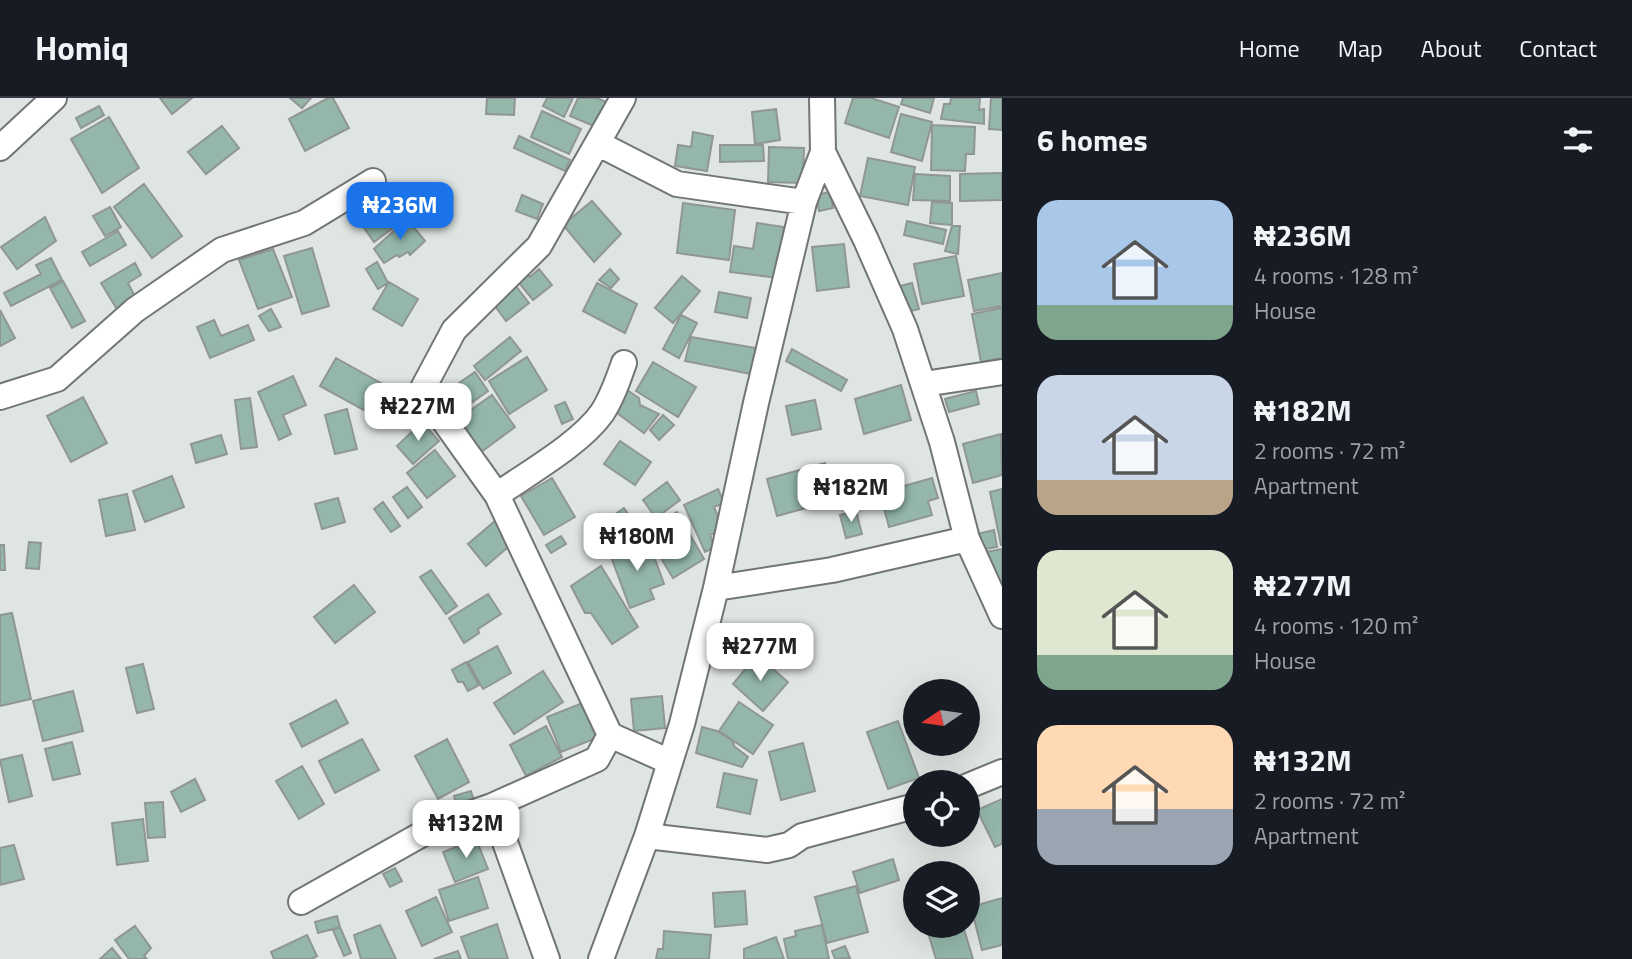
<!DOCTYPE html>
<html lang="en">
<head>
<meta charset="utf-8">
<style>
	:root { --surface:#171b24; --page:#20242c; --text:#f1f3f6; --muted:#9ea1a6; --line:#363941; --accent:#1a73e8 }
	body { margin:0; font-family:"Titillium Web",sans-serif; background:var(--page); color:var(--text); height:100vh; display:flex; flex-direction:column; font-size:26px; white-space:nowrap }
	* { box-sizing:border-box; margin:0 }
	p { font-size:23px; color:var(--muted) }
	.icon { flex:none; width:38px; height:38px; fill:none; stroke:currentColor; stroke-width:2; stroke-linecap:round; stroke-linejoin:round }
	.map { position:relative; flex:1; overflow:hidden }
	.drawer { display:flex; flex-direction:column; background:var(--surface); width:630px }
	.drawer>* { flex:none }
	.needle { width:46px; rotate:257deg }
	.tools { position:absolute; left:903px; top:581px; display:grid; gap:14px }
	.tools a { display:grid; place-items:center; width:77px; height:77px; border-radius:50%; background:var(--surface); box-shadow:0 7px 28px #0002; font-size:35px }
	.price { position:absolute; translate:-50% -60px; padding:0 16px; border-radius:14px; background:#fff; color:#222; font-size:23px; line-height:46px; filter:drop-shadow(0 2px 4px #0008) }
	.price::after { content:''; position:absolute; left:50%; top:42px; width:21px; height:16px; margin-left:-10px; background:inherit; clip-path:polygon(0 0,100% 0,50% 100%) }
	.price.active { background:var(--accent); color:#fff }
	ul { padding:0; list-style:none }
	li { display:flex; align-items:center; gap:21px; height:175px; padding:0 35px }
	li span { display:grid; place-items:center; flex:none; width:196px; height:140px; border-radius:21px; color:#555 }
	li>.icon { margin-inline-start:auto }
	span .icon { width:84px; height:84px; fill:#fffc; stroke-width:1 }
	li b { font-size:30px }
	h2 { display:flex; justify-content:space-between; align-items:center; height:84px; padding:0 35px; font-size:30px }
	header { display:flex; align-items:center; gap:42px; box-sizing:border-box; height:98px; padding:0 35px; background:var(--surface); border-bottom:2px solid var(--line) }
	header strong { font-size:33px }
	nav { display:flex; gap:38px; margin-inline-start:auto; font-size:24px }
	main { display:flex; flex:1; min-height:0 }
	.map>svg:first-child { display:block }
	.building { fill:#94b7aa; stroke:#909694; stroke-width:2 }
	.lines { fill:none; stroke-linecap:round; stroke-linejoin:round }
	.minor-casing { stroke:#717674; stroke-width:28 }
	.minor { stroke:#fff; stroke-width:24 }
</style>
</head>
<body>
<header>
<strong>Homiq</strong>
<nav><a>Home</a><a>Map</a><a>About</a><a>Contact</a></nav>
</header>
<main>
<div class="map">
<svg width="1002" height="861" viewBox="0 0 1002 861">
	<rect width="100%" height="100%" fill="#dfe5e2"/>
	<path class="building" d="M160,0h32l-20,16z
		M290,0h21l-9,10z
		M328,0h5l16,30 -44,23 -16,-32z
		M487,0h28l-1,17 -28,-1z
		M547,0h26l-9,19 -21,-11z
		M578,0h19l9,4 -10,25 -26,-11z
		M853,0h18l28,9 -10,31 -44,-15z
		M903,0h31l-4,15 -29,-9z
		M951,0h29l-1,12 5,-1v15l-43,-5 3,-15h6z
		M991,0h11v32l-13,-1z
		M99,8l5,9 -23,13 -5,-10z
		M776,11l4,31 -25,4 -3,-32z
		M542,13l39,18 -12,25 -38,-17z
		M901,16l31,8 -10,39 -31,-9z
		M109,19l30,51 -37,25 -31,-54z
		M932,27l43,2 -1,27h-8l-1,17 -34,-1z
		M222,28l17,22 -33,26 -18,-22z
		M693,34l20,4 -6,35 -32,-5 3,-21 13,2z
		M519,38l51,24 -5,11 -51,-23z
		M720,47h43l1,16 -44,1z
		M769,49l35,1 -1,35 -35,-1z
		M868,60l47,9 -7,38 -48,-9z
		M1002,75v27l-42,1v-27z
		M915,76l35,2v25l-37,-1z
		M144,86l38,52 -30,22 -38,-51z
		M383,90l22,31 -31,23 -22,-31z
		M830,94l3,16 -14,3 -3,-16z
		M522,97l21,9 -6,15 -21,-8z
		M592,103l29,33 -27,28 -31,-37z
		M932,104l20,1v22l-22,-2z
		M683,105l52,7 -6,50 -52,-7z
		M110,109l11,20 -16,9 -12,-20z
		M45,119l11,24 -39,28 -16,-22z
		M407,121l18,22 -15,14 -2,-3 -9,5 -2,-2 -13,8 -10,-14z
		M907,123l39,9 -3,14 -39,-9z
		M757,125l27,4 -6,51 -48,-6 4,-26 19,3z
		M952,128h8l-2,28 -13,-3z
		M118,133l8,14 -36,21 -8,-14z
		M844,146l5,43 -32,4 -5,-44z
		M312,150l17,58 -27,8 -18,-58z
		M273,151l19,48 -34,12 -19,-49z
		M956,158l8,40 -42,8 -8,-40z
		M51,160l11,22 -51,26 -7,-13 37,-19 -5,-9z
		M377,164l11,21 -10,6 -12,-20z
		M135,165l6,12 -13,8 9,17 -19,11 -17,-28z
		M521,168l9,11 9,-8 13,16 -19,15 -21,-26z
		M610,171l9,10 -8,9 -12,-8z
		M1002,175v33l-28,5 -6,-31z
		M682,178l18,15 -27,32 -18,-15z
		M63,183l22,40 -13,7 -22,-40z
		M512,183l17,22 -23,18 -16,-22z
		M389,184l29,17 -16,27 -29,-17z
		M597,185l40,21 -12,29 -42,-22z
		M912,185l7,26 -13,3 -6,-26z
		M719,194l32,6 -4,20 -32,-6z
		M1002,210v50l-21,4 -9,-48z
		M271,211l10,18 -12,4 -10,-15z
		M0,212l15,28 -15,8z
		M681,217l16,8 -18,35 -16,-9z
		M214,222l7,16 27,-11 6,15 -44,18 -13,-31z
		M510,239l11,14 -36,29 -11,-14z
		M691,239l65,11 -5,26 -66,-13z
		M792,251l55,31 -6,11 -55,-30z
		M527,259l20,33 -38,24 -20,-33z
		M336,260l50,28 -15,28 -51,-28z
		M653,264l43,25 -18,30 -42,-26z
		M475,274l13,19 -31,22 -14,-19z
		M293,278l13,29 -23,10 8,19 -12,6 -21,-48z
		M901,287l10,35 -47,14 -9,-35z
		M627,292l12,8 1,7 19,9 -15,19 -31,-23z
		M976,293l3,13 -30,8 -4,-13z
		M492,297l23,32 -34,25 -24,-32z
		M83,299l24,46 -36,19 -24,-46z
		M250,300l7,49 -16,2 -6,-49z
		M815,302l6,29 -29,6 -6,-29z
		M565,304l8,17 -11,5 -7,-18z
		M347,311l10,40 -22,5 -10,-39z
		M663,317l11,10 -15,15 -9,-10z
		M422,324l17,19 -26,23 -16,-18z
		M1001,336l1,41 -29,8 -10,-39z
		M221,337l6,19 -31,9 -5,-19z
		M620,343l31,21 -16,23 -31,-21z
		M435,352l20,26 -28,22 -20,-25z
		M825,365l10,37 -58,16 -10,-37z
		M172,378l12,31 -39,15 -12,-31z
		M552,380l23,39 -31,18 -23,-39z
		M932,380l6,20 -10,3 4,14 -43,12 -9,-34z
		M667,384l13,18 -24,18 -13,-18z
		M407,389l15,20 -14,11 -15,-21z
		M718,391l6,14 -10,4 9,22 -13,6 5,12 -10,5 -21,-47z
		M1002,391v56h-1l-11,-53z
		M127,396l8,36 -29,6 -7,-36z
		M338,400l7,24 -23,7 -7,-25z
		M383,404l17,24 -9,6 -17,-23z
		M624,410l17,24 -23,16 -17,-24z
		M856,413l6,23 -16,4 -6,-23z
		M677,414l27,47 -31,19 -28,-47z
		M495,423l18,22 -27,23 -18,-22z
		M994,432l3,17 -17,3 -3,-16z
		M561,438l5,8 -15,9 -5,-8z
		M648,442l16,44 -14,5 4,10 -24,9 -20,-54z
		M29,444l12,1 -2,26 -13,-1z
		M0,447h4l1,25h-5z
		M1002,451v34l-9,2 -7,-33z
		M601,468l37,61 -26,17 -21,-31h-6l-14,-27z
		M431,472l26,36 -11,8 -26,-37z
		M354,487l21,27 -40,31 -21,-26z
		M488,496l13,20 -23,15 1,4 -15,10 -15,-25z
		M12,515l19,86 -31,7v-91z
		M497,548l14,27 -28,16 -15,-27z
		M757,557l31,27 -25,29 -30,-27z
		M466,564l13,23 -11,6 -5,-9h-5l-6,-12z
		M143,566l11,45 -17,4 -11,-45z
		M543,573l20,31 -49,32 -20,-31z
		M73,593l10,40 -40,10 -10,-40z
		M662,598l3,32 -31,3 -3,-32z
		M336,602l12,23 -46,24 -12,-23z
		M585,604l14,35 -38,15 -14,-35z
		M739,604l34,23 -20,29 -34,-23z
		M898,623l21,57 -31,11 -21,-57z
		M546,628l16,31 -36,19 -16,-31z
		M702,629l15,4 16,10 1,5 14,11 -6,10 -46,-14z
		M362,641l17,31 -44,23 -16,-32z
		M447,641l22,43 -31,17 -23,-43z
		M72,644l8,32 -27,6 -8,-31z
		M803,645l12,48 -34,9 -12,-48z
		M22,657l10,41 -23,6 -9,-42z
		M302,668l22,38 -25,15 -23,-38z
		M724,675l33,7 -7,34 -33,-7z
		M195,681l10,21 -24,12 -10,-20z
		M471,693l3,10 -17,5 -3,-10z
		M1002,701v45l-7,3 -18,-37z
		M163,704l2,35 -17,1 -3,-35z
		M143,721l5,42 -31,4 -5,-42z
		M476,741l12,30 -33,13 -12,-30z
		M14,747l10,34 -24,6v-37z
		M893,761l6,21 -39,13 -7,-21z
		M395,770l7,13 -12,6 -7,-13z
		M478,779l10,31 -39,13 -10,-31z
		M856,788l12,46 -41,11 -12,-46z
		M915,789v24l-6,-22z
		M745,793l2,33 -32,3 -2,-34z
		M436,799l16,35 -30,14 -16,-35z
		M1002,800v47l-20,5 -11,-43z
		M337,818l3,11 -22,6 -3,-11z
		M497,826l11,35h-39l-8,-22z
		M380,827l16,34h-35l-7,-24z
		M822,827l7,34h-41l-4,-20 12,-3 -1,-5z
		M135,828l16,22 -7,8 3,3h-18l-14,-19z
		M926,828h37l10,33h-37z
		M340,829l11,26 -7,3 -11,-26z
		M664,833l47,4 -2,24h-53l2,-10h5z
		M307,837l10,21 -5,3h-38l-3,-7z
		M776,839l8,22h-40v-10z
		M845,848l5,12 -15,1 -3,-8z
		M112,850l9,11h-21z
		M458,853l3,8h-27z"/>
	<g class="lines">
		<defs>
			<path id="minor" d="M623,0l-84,148 -85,84 -32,60 75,105 113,240 60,27
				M599,46l78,40 127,18
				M0,50l54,-50
				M823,54l43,88 39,89 37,113 25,97 35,77
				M924,286l78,-12
				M0,299l57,-18 78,-69 87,-60 82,-27 69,-42
				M497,397c31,-22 83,-51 105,-82 10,-15 16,-33 22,-50
				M716,490l116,-18 135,-31
				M968,688l34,-14
				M492,708l55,153
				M647,738l120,14 22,-5 13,-9 113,-30
				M301,804l139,-78 52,-18 105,-47 13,-24
				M601,861l46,-123 35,-112 34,-136 40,-185 48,-201 19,-50 -1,-54"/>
		</defs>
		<use href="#minor" class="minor-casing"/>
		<use href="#minor" class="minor"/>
	</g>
</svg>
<div class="tools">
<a><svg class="needle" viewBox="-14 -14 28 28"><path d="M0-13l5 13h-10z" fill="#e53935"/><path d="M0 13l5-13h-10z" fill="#9ea1a6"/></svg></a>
<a><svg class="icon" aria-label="locate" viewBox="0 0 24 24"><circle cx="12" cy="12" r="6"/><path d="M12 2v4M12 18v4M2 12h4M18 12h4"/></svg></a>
<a><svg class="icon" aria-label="layers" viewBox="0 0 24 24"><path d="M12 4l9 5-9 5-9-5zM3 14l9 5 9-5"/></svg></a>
</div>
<b class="price active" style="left:400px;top:144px">₦236M</b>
<b class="price" style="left:418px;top:345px">₦227M</b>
<b class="price" style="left:851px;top:426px">₦182M</b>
<b class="price" style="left:637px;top:475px">₦180M</b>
<b class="price" style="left:760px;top:585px">₦277M</b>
<b class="price" style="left:466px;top:762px">₦132M</b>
</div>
<section class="drawer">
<h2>6 homes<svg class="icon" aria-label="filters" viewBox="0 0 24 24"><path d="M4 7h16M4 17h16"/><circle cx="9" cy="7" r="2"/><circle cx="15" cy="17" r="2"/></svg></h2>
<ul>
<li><span style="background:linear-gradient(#a9c7e8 75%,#7fa58c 0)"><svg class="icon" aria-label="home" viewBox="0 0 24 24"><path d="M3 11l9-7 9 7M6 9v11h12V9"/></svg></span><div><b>₦236M</b><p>4 rooms · 128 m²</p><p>House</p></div></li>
<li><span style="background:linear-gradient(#c9d6e8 75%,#b9a48a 0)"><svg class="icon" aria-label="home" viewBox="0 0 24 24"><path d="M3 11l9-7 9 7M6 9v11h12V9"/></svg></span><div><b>₦182M</b><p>2 rooms · 72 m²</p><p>Apartment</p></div></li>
<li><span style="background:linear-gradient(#dfe7d0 75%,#7fa58c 0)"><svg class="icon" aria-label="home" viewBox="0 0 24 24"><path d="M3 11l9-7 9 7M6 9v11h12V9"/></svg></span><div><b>₦277M</b><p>4 rooms · 120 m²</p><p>House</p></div></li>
<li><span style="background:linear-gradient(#ffd9b3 60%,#9aa5b1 0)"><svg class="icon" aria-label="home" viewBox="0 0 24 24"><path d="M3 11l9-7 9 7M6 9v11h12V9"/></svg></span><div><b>₦132M</b><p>2 rooms · 72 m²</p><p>Apartment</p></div></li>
</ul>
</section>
</main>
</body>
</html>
